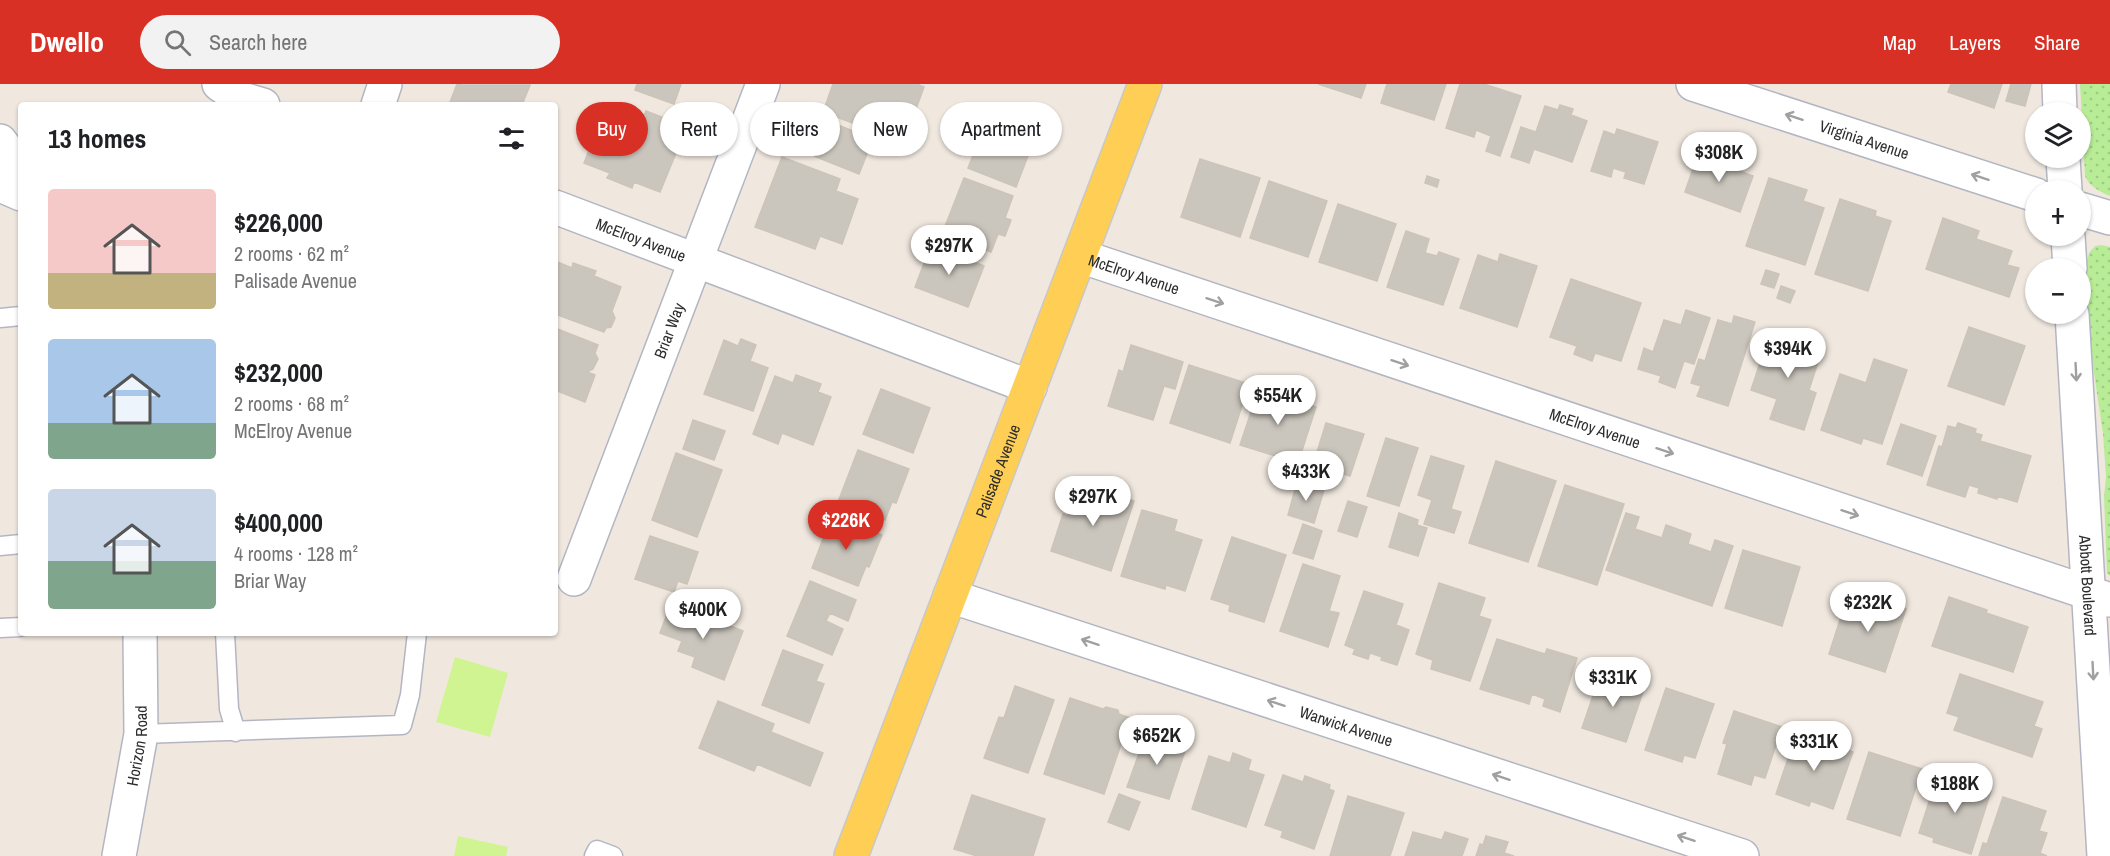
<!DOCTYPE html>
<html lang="en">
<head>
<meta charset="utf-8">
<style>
	:root { --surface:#fff; --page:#f2f2f2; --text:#202124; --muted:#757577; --accent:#d93025 }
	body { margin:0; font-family:"Archivo Narrow",sans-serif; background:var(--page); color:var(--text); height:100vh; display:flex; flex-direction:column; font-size:22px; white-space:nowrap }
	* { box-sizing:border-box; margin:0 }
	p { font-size:20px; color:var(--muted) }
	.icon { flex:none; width:33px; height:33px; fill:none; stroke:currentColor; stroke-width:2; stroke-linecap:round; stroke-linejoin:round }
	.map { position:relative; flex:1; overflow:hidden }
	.panel { position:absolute; left:18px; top:18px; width:540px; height:534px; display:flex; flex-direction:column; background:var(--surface); border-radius:6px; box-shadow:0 2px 4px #0004 }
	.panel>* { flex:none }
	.banner { position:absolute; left:576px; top:18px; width:570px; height:54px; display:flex; gap:12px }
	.buttons { position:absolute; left:2025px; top:18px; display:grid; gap:12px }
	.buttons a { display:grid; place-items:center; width:66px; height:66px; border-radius:50%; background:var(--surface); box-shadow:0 2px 4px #0004; font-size:30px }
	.price { position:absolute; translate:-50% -51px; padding:0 14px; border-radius:21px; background:#fff; color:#222; font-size:20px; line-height:39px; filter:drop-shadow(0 2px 3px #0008) }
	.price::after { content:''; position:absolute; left:50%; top:36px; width:18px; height:14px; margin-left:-9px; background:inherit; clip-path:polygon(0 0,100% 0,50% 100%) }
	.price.active { background:var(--accent); color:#fff }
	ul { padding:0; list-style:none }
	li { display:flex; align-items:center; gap:18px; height:150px; padding:0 30px }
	li span { display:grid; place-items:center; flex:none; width:168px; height:120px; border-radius:6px; color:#555 }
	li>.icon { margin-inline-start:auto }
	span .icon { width:72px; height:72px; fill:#fffc; stroke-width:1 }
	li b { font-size:26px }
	h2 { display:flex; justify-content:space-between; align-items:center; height:72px; padding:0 30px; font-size:26px }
	.chip { padding:0 21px; border-radius:27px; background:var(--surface); box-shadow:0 2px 4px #0004; font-size:21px; line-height:54px }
	.chip.active { background:var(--accent); color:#fff }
	header { display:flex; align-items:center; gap:36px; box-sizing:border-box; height:84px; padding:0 30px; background:var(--accent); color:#fff }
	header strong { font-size:28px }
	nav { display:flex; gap:33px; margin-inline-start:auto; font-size:21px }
	.search { width:420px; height:54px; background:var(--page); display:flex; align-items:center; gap:15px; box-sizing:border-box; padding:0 21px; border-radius:33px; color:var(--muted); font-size:22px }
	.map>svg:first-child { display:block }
	.grass { fill:url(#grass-dots) }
	.pitch { fill:#cff491 }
	.building { fill:#cbc6bd; stroke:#ccc4b8; stroke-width:1.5 }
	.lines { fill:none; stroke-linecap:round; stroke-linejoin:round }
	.service-casing { stroke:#b3b6c2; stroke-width:21 }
	.minor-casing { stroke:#b3b6c2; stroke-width:36 }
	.primary-casing { stroke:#c8c8c8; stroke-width:36 }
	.service { stroke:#fff; stroke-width:18 }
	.minor { stroke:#fff; stroke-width:33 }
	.primary { stroke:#ffce55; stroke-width:33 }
	.oneway { stroke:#a0a0a0 }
	.labels { text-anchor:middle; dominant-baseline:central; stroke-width:5; stroke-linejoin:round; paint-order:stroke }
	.street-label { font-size:16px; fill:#2d2d2d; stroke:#fff }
</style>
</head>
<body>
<header>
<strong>Dwello</strong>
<div class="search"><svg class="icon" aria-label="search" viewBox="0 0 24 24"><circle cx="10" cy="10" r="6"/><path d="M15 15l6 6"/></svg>Search here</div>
<nav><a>Map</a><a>Layers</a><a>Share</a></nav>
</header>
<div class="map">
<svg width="2110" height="772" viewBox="0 0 2110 772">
	<defs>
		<pattern id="grass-dots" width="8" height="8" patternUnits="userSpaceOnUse" patternTransform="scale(1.5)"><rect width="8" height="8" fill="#b8ec96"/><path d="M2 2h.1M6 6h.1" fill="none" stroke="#9ecb82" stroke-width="1.8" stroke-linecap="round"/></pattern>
	</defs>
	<rect width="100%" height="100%" fill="#f0e8df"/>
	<path class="grass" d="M2080,0h30v112c-10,-4 -21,-10 -25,-20z
		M2101,161l9,2v329l-3,-3 -3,-77 2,-19 -3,-43 -12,-82 -6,-81 4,-18 6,-7z"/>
	<path class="pitch" d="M455,573l53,16 -18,64 -54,-15z
		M458,752l50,11 -2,9h-52z"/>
	<path class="building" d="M457,0l5,1h68l-8,20h-73z
		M637,0h44l-7,20 -39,-14z
		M833,0h84l7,3 -20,55 -81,-30z
		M1318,0h48l-5,14z
		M1387,0h59l-12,36 -53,-17z
		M1460,0h24l37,12 -21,60 -14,-5 5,-15 -15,-6 -2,7 -28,-9z
		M1951,0h51l-8,24 -46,-16z
		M2011,0h20l-6,22 -19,-5z
		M1560,21l13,4 -2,6 16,6 -15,41 -38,-13 -5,14 -18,-6 10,-30 15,5 9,-26 13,4z
		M622,24l22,8 2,-5 36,14 -10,26 4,2 -16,39 -26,-10 -2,6 -25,-10 3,-5 -26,-10 17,-43 14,5z
		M990,28l48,18 -22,57 -48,-19z
		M828,37l45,18 -14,35 -45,-18z
		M1617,45l41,13 -14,42 -20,-6 2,-6 -13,-4 -2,9 -20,-6 13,-40 11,4z
		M782,73l58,22 -4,12 22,8 -16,45 -22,-8 -5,13 -60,-22z
		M1697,73l25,8 2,-6 12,4 -2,6 19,7 -13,36 -55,-20z
		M1200,75l60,19 -20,59 -59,-20z
		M1427,92l12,4 -2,7 -12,-4z
		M964,94l49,18 -8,22 6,2 -6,16 -7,-2 -7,18 -49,-18z
		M1769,94l38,12 -4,11 21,7 -19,57 -59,-19z
		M1269,97l58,20 -19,56 -58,-19z
		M1840,115l36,12 -1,5 16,5 -23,70 -53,-17z
		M1338,120l58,20 -19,57 -58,-19z
		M1943,134l36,13 -3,8 36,12 -5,14 12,3 -10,29 -83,-28z
		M1406,147l23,8 -4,14 12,3 2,-4 20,7 -16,46 -56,-18z
		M931,161l53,21 -16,41 -53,-20z
		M1500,170l37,12 -20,61 -57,-19 18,-53 20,7z
		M555,177l17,7 1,-5 23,8 -2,5 27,11 -9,24 3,7 -4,9 -5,1 -2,4 -49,-18z
		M1766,186l13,4 -5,14 -13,-4z
		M1571,195l70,24 -20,58 -26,-8 -3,8 -18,-7 3,-8 -27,-9z
		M1781,202l14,5 -5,12 -13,-5z
		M1686,226l24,8 -16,46 -10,-3 -9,27 -16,-6 2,-6 -23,-7 6,-21 9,4 11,-32 17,5z
		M1734,232l21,6 -27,84 -31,-10 4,-10 -10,-3 8,-24 6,2 13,-41 14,4z
		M1969,243l56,19 -21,59 -56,-19z
		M555,244l43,17 -3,8 3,6 -5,10 -6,3 8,3 -10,27 -30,-12z
		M1770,249l52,17 -13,40 7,3 -12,37 -34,-11 7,-20 -26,-9z
		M741,255l15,6 -6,16 18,7 -15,43 -49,-17 20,-54 14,6z
		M1131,261l52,17 -8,27 -11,-3 -11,34 -45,-14 11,-36 4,2z
		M1874,275l33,11 -25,74 -19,-6 -2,6 -40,-14 19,-56 26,9z
		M1189,281l60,19 -19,59 -60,-20z
		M796,291l25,9 -3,8 13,5 -18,48 -31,-12 -4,11 -25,-10 22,-58 18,7z
		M1259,304l57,19 -18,56 -58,-18z
		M881,305l49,19 -17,45 -50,-19z
		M693,336l32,11 -11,29 -31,-11z
		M1326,339l38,11 -14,42 -37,-11z
		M1958,339l18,6 -1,4 7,2 -2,6 51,15 -14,46 -20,-6v3l-19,-6 1,-5 -10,-3 -4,12 -38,-12 12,-39 3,1 6,-21 8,2z
		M1901,340l35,12 -14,40 -35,-12z
		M1386,354l32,10 -19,58 -32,-10z
		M858,366l51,19 -13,34 -4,-1 -7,18 -47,-18z
		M676,369l46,17 -25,67 -45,-17z
		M1431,372l33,10 -13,43 10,3 -7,21 -30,-9 8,-24 -14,-5z
		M1496,377l60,20 -28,81 -59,-19z
		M1297,398l27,8 -10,33 -26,-8z
		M1078,399l56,18 -23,70 -60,-20 12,-37 5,2z
		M1565,401l59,19 -27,81 -59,-19z
		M1348,417l19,6 -10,30 -19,-6z
		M1142,426l35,10 -3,11 28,9 -17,51 -19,-6 -1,4 -44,-13z
		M1399,429l19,7 -1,5 10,3 -9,28 -29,-9z
		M1626,429l13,4 -4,12 27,9 4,-13 25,9 -3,10 23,8 4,-12 18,6 -21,60 -106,-36z
		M832,431l50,20 -13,32 -3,-1 -8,20 -46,-18z
		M1303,440l19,7 -9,28 -20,-6z
		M650,452l48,16 -11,32 -9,-3 -4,11 -39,-13z
		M1232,453l54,18 -22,67 -35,-11 1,-6 -19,-6z
		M1743,466l57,17 -18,59 -57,-18z
		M1303,480l37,12 -11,35 10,2 -11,34 -48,-16z
		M810,497l46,19 -8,21 -18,-8 -4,8 17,8 -11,26 -45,-19z
		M1439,499l46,15 -6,18 12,4 -21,61 -39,-12 2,-9 -17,-6z
		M1364,507l39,13 -7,21 13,5 -12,35 -16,-5 1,-3 -12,-4 -2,6 -15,-5 2,-5 -10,-4z
		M1949,513l38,13 -1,3 42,14 -15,45 -81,-26z
		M1847,514l26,8 2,-7 31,10 -21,63 -56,-18z
		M671,519l72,28 -19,49 -32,-13 3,-10 -17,-6 4,-10 -22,-8z
		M1497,555l48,15 2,-5 30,9 -17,54 -17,-6 2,-7 -13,-5 -3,10 -49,-15z
		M783,566l40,15 -7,16 8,3 -15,39 -47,-18z
		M1960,590l83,28 -9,24 8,3 -10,28 -78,-27 5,-13 -12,-4z
		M1600,591l44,14 -18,53 -44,-14z
		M1015,602l39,14 -26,73 -44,-15 15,-41 5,1z
		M1666,604l48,16 -19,54 -11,-3 -2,7 -37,-12z
		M1070,614l33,11 3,-2 12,3 1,4 11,4 -26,76 -60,-20z
		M718,617l56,23 -3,8 52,21 -13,33 -53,-22 -3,7 -55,-23z
		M1734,627l48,16 -17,51 -11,-3 -3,10 -33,-11 9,-30 -4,-1z
		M1147,647l40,14 -18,54 -42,-12z
		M1797,648l56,20 -20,57 -22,-8 -2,5 -33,-12z
		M1869,668l53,17 -22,67 -53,-17z
		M1233,669l18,7 -3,10 16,5 -18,52 -54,-18 17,-53 21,7z
		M1938,690l53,17 -20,63 -38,-12 1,-4 -15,-5z
		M1283,691l20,7 2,-6 25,9 -1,4 5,2 -20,58 -33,-12 2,-6 -18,-6z
		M1119,710l21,8 -11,28 -21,-8z
		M972,711l73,24 -12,37h-56l-23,-7z
		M1348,712l56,17 -14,43h-60z
		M2003,713l43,14 -7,20 8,2 -7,20 7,3h-68l4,-13 4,1z
		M1413,748l29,8 3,-8 23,7 -6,17h-57z
		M1486,752l22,6 -4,11 10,3h-38l4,-12 3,1z"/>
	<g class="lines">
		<defs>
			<path id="service" d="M0,234l21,-2
				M0,462l21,-2
				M0,544l21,-1
				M225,549l4,76 7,23
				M141,650l261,-9 8,-30 7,-62
				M594,772l3,-6 16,6"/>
			<g id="minor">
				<path d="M219,0l20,14 24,7"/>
				<path id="s1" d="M1693,0l343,111"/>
				<path d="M2059,0l1,28"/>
				<path d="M378,21l7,-21"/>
				<path d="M0,57l21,28"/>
				<path d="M2063,74l2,32"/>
				<path d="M0,101l21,9"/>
				<path id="s2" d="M555,123l475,180"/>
				<path d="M2080,125l30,9"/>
				<path d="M2068,152l2,32"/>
				<path id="s3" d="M1080,172l1030,344"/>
				<path id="s4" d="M2072,230l32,542"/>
				<path id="s5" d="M574,495l189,-495"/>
				<path id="s6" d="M950,512l792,260"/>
				<path id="s7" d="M119,772l22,-122 -1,-101"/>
			</g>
			<g id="primary">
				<path id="s8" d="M851,772l294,-772"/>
			</g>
		</defs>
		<use href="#service" class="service-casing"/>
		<use href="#minor" class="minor-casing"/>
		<use href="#primary" class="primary-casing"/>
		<use href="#service" class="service"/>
		<use href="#minor" class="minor"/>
		<use href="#primary" class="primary"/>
	</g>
	<defs><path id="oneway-shaft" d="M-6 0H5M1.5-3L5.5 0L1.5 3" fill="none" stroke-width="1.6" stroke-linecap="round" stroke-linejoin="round" transform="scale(1.5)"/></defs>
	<g class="oneway">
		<use href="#oneway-shaft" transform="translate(1794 33) rotate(-162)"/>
		<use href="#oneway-shaft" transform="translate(1980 93) rotate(-162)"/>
		<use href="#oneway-shaft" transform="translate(1215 217) rotate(18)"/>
		<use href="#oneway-shaft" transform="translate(1400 279) rotate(18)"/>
		<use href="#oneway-shaft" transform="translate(2076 288) rotate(87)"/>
		<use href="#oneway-shaft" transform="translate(1665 367) rotate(18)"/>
		<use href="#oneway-shaft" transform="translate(1850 429) rotate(18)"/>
		<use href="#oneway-shaft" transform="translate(1090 558) rotate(-162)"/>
		<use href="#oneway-shaft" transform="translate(2093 587) rotate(87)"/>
		<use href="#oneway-shaft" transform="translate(1276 619) rotate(-162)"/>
		<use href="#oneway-shaft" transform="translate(1501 693) rotate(-162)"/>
		<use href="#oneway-shaft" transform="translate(1686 754) rotate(-162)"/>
	</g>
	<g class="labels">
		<g class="street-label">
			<text stroke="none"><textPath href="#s1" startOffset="180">Virginia Avenue</textPath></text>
			<text stroke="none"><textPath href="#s2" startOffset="92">McElroy Avenue</textPath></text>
			<text stroke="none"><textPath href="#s3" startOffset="57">McElroy Avenue</textPath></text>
			<text stroke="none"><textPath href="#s5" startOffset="266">Briar Way</textPath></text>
			<text stroke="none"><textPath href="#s3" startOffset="543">McElroy Avenue</textPath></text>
			<text stroke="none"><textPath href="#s8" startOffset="412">Palisade Avenue</textPath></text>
			<text stroke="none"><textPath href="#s4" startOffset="272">Abbott Boulevard</textPath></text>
			<text stroke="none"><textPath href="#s6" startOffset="417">Warwick Avenue</textPath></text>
			<text stroke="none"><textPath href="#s7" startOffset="112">Horizon Road</textPath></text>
		</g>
	</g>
</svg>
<div class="buttons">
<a><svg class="icon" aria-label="layers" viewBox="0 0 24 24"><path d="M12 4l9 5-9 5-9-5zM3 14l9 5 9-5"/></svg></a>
<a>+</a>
<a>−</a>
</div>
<b class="price" style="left:1719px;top:99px">$308K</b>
<b class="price" style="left:949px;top:192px">$297K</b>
<b class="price" style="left:1788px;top:295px">$394K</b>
<b class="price" style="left:1278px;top:342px">$554K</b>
<b class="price" style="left:1306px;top:418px">$433K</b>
<b class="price" style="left:1093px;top:443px">$297K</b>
<b class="price active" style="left:846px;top:467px">$226K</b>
<b class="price" style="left:1868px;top:549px">$232K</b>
<b class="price" style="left:703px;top:556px">$400K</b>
<b class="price" style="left:1613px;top:624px">$331K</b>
<b class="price" style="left:1157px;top:682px">$652K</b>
<b class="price" style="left:1814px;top:688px">$331K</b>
<b class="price" style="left:1955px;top:730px">$188K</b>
<div class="banner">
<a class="chip active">Buy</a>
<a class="chip">Rent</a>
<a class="chip">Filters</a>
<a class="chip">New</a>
<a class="chip">Apartment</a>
</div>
<section class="panel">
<h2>13 homes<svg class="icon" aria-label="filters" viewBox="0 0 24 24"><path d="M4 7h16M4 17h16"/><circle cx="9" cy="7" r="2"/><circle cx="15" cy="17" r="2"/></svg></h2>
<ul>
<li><span style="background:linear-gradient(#f6c9c9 70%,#c2b280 0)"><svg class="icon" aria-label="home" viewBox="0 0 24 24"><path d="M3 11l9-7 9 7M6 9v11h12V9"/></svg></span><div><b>$226,000</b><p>2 rooms · 62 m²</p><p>Palisade Avenue</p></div></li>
<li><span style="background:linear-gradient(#a9c7e8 70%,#7fa58c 0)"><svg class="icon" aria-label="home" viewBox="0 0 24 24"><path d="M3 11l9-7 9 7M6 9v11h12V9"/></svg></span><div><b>$232,000</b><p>2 rooms · 68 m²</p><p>McElroy Avenue</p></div></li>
<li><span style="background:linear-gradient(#c9d6e8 60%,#7fa58c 0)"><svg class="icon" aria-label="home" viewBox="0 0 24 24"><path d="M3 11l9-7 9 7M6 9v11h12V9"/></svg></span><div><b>$400,000</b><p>4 rooms · 128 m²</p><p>Briar Way</p></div></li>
</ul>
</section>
</div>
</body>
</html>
